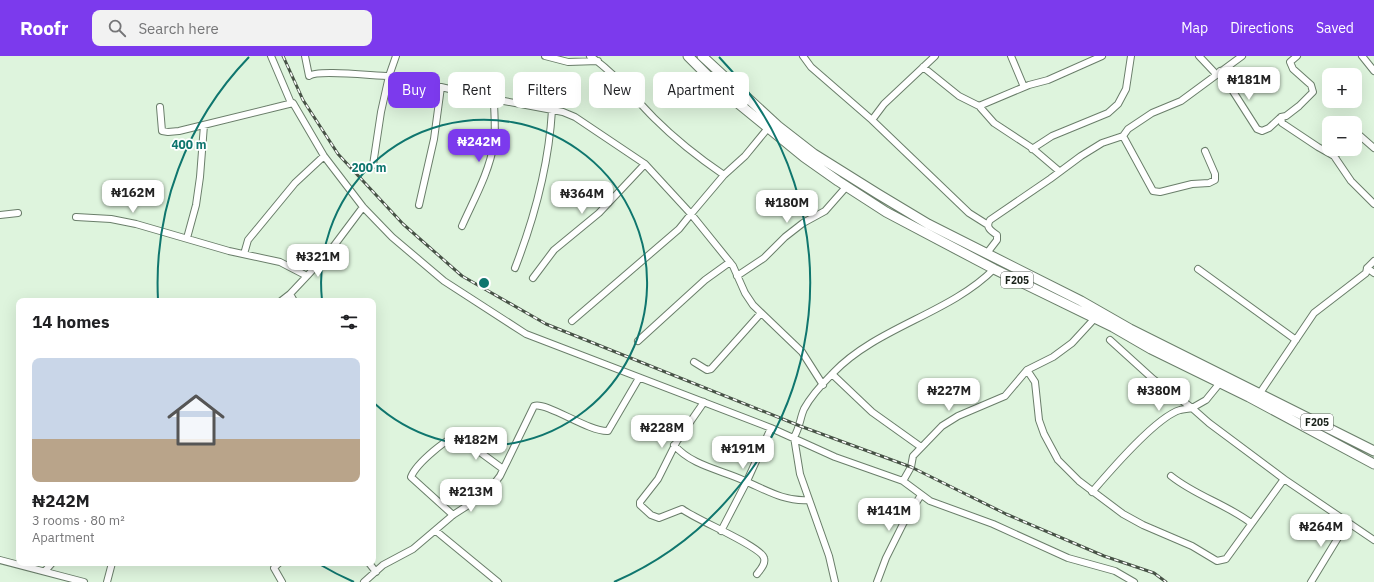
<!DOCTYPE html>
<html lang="en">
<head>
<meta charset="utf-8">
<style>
	:root { --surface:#fff; --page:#f2f2f2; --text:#202124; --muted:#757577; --line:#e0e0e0; --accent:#7c3aed }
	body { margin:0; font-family:"IBM Plex Sans",sans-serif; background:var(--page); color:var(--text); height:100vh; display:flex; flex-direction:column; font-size:15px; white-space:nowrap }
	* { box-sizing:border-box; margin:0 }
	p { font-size:13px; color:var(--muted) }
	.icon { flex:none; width:22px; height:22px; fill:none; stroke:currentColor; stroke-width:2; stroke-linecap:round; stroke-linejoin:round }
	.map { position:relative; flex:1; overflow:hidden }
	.details { position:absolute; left:16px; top:242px; width:360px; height:268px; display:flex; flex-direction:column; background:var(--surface); border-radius:8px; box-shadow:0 4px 16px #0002 }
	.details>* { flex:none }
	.hud { position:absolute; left:388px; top:16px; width:380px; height:36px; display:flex; gap:8px }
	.tools { position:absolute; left:1322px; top:12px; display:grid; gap:8px }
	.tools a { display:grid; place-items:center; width:40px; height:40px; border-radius:8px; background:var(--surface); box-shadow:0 4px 16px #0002; font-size:20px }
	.price { position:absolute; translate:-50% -34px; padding:0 9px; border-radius:8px; background:#fff; color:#222; font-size:13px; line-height:26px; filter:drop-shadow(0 1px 2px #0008) }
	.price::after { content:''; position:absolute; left:50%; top:24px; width:12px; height:9px; margin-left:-6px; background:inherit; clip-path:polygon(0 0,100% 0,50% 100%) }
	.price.on { background:var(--accent); color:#fff }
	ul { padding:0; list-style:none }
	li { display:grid; align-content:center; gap:8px; height:212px; padding:0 16px }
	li+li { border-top:1px solid var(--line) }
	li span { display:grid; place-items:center; height:124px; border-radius:8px; color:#555 }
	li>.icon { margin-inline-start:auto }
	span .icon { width:72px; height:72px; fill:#fffc; stroke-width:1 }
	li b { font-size:17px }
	h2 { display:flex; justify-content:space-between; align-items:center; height:48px; padding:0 16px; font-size:17px }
	.chip { padding:0 14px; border-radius:8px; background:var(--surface); box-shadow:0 4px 16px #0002; font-size:14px; line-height:36px }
	.chip.on { background:var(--accent); color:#fff }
	header { display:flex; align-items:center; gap:24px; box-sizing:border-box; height:56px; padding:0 20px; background:var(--accent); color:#fff }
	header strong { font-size:19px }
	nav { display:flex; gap:22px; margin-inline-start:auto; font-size:14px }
	.search { width:280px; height:36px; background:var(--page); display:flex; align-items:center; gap:10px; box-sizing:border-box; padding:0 14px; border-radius:8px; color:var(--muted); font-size:15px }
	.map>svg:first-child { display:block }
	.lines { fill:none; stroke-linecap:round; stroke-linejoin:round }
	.street-casing { stroke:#6a7e6a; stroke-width:8 }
	.primary-casing { stroke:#6a7e6a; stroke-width:11 }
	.street { stroke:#fff; stroke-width:6 }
	.primary { stroke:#fff; stroke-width:9 }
	.rail-casing { stroke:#475246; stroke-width:3 }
	.rail { stroke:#fff; stroke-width:1.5; stroke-dasharray:4.5; stroke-linecap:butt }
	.ring { fill:none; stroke:#0f766e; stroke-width:2 }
	.labels { text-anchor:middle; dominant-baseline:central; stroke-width:3.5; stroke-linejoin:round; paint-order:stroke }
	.shield { fill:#fff; stroke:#5f645f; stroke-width:1 }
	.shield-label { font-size:10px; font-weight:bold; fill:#1a221a }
	.centre { fill:#0f766e; stroke:#fff; stroke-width:2 }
	.ring-label { font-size:12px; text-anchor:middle; font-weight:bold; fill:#0f766e; stroke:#fff; stroke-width:3.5; stroke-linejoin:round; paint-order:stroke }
</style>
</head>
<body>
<header>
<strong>Roofr</strong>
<div class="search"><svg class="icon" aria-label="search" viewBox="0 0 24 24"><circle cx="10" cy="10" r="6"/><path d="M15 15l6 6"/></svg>Search here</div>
<nav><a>Map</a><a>Directions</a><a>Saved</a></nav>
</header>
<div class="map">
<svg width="1374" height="526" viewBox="0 0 1374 526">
	<rect width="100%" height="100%" fill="#def4dd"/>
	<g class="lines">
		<defs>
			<path id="street" d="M271,0l20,47
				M305,0l4,20c8,-7 66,0 80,0l-8,36 -8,53
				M396,0l-7,20 2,3 31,7 19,1
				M545,0l23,6 30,-1
				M590,0c25,17 43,41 64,62 22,22 45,40 70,57l21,-19 23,-28
				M803,0l8,11 61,53 97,93 19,12
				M1011,0l13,31
				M1199,0l17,18
				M1362,0l12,15
				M923,11l36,29 20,10 15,17 38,25 27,23
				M1220,15l37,58 5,2 7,-3 12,-11 5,-1 13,-10 14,-14 -2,-7 -18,-16 -3,-7 7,-6
				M979,50l50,-21 19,-5 54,-24
				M160,51l2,24 6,1 11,-1 114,-28 31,53 39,51 29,30 52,44 82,53 245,94 64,29 68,24 27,20 63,23 75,34 47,13 19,11
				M1281,61l1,6 36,24 16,9 17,25 23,23
				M872,64l12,-16 51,-48
				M1123,80l30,55 7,1 32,-8 17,-1 6,-3v-6l-10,-23
				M1355,81l3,-3 16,14
				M1032,93l20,-13 56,-23 10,-9 8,-15 5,-33
				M1334,100l8,-7
				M419,149l15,-66 7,-52 47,11 75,14 12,5 70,47 46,50 33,-39
				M0,159l18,-2
				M76,161l35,2 25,5 93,27 51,11 27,14 23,-25 33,-44
				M462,170c12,-27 27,-53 32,-83 2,-14 0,-30 0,-44
				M187,182l9,-33 4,-28 4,-52
				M987,197l10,-13v-5c-6,-4 -12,-8 -7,-15l60,-41 31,-23 21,-13 21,-7 5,-7 24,-16 29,-12 61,-45
				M244,198l4,-14 47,-57 29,-27
				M515,212c19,-49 34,-106 37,-158
				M1367,212l7,-7
				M1198,213l98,71
				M737,220l27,-18 21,-21 18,-14 22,-12 22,-25
				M533,222l21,-28 45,-37 46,-49
				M281,245l9,-7
				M294,245l-4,-7 17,-18
				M1095,262l-23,25 -19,14 -26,13 8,12 4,38 5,14 14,26 21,21 44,33 20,11 49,21 25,15 9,-2 58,-80 -75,-56 -17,-15 14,-8 13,-16
				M572,265l107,-92 12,-15 42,52 12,27 8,12 49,47 21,33
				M638,285l67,-61 25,-18
				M694,306l13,8 4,-1 50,-56
				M832,318l40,38 49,35
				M1260,337l54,-80 52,-40 1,-5 7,5
				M704,346l-27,39 -19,38 -18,23v3l11,10 8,3 23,-9c14,11 79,37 82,49 2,6 -4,12 -7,16
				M674,389c18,21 48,25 71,36 21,9 40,21 64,19
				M1171,420c25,20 55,28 80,47
				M1284,423l90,61
				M903,425l8,-14 2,-11 29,-30 16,-10 47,-20 22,-26
				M1092,436c18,-21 64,-75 88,-82 4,-1 8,-1 12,-2l-39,-29 -43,-39
				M453,459l-42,-38c5,-13 38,-42 51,-42l11,12 30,22
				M436,475l62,51
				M721,475l26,-50 24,-53
				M0,504l84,22
				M279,507l-5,5 8,14
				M369,507l7,9
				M45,515l7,-8
				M107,526l5,-19
				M364,526l19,-17 30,-16 40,-34 34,-22 13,-17 34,-70c12,-5 54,26 74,25l31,-53
				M835,526l-6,-26 -29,-82 -6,-37c6,-10 6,-19 10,-28 7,-13 19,-26 29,-36 44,-46 116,-59 161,-104
				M877,526l9,-24 17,-34 18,-29
				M1311,526l36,-59"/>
			<path id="primary" d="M688,0l35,35 81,66 34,24 48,31 108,57 119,58 38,22 98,48 125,67
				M702,0l76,70 36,28 64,40 50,30 153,77 49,28 244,122"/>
		</defs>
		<use href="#street" class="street-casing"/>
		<use href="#primary" class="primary-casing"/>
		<use href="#street" class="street"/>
		<use href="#primary" class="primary"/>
		<defs>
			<path id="rail" d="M283,0l20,44 35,54 65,70 59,52 84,48 254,102 111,41 95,47 98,42 50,17 12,9"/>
		</defs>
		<use href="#rail" class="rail-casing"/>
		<use href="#rail" class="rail"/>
	</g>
	<g class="ring">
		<path d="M322 244A163 163 0 1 1 374 347"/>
		<path d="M354 526A326 326 0 0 1 319 508M158 244A326 326 0 0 1 249 1M719 1A326 326 0 0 1 614 526"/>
	</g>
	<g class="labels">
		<g class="shield">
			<rect x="1001" y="216" width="32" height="16" rx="3"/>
			<rect x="1301" y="358" width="32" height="16" rx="3"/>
		</g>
		<g class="shield-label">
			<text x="1017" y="224">F205</text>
			<text x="1317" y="366">F205</text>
		</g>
	</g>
	<circle cx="484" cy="227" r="6" class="centre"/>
	<g class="ring-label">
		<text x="189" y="93">400 m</text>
		<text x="369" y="116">200 m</text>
	</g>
</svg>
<div class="tools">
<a>+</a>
<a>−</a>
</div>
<b class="price" style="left:1249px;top:45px">₦181M</b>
<b class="price on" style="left:479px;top:107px">₦242M</b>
<b class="price" style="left:133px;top:158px">₦162M</b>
<b class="price" style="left:582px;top:159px">₦364M</b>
<b class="price" style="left:787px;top:168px">₦180M</b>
<b class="price" style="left:318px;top:222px">₦321M</b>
<b class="price" style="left:949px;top:356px">₦227M</b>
<b class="price" style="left:1159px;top:356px">₦380M</b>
<b class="price" style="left:662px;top:393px">₦228M</b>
<b class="price" style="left:476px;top:405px">₦182M</b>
<b class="price" style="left:743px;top:414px">₦191M</b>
<b class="price" style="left:471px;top:457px">₦213M</b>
<b class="price" style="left:889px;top:476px">₦141M</b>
<b class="price" style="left:1321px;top:492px">₦264M</b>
<div class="hud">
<a class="chip on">Buy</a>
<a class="chip">Rent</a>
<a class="chip">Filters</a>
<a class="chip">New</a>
<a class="chip">Apartment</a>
</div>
<section class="details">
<h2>14 homes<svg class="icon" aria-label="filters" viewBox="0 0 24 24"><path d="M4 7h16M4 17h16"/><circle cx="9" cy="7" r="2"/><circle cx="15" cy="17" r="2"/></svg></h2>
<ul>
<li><span style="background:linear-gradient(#c9d6e8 65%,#b9a48a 0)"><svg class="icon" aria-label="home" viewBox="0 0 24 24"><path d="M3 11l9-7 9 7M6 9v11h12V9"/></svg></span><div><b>₦242M</b><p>3 rooms · 80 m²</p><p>Apartment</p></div></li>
</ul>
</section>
</div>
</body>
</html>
